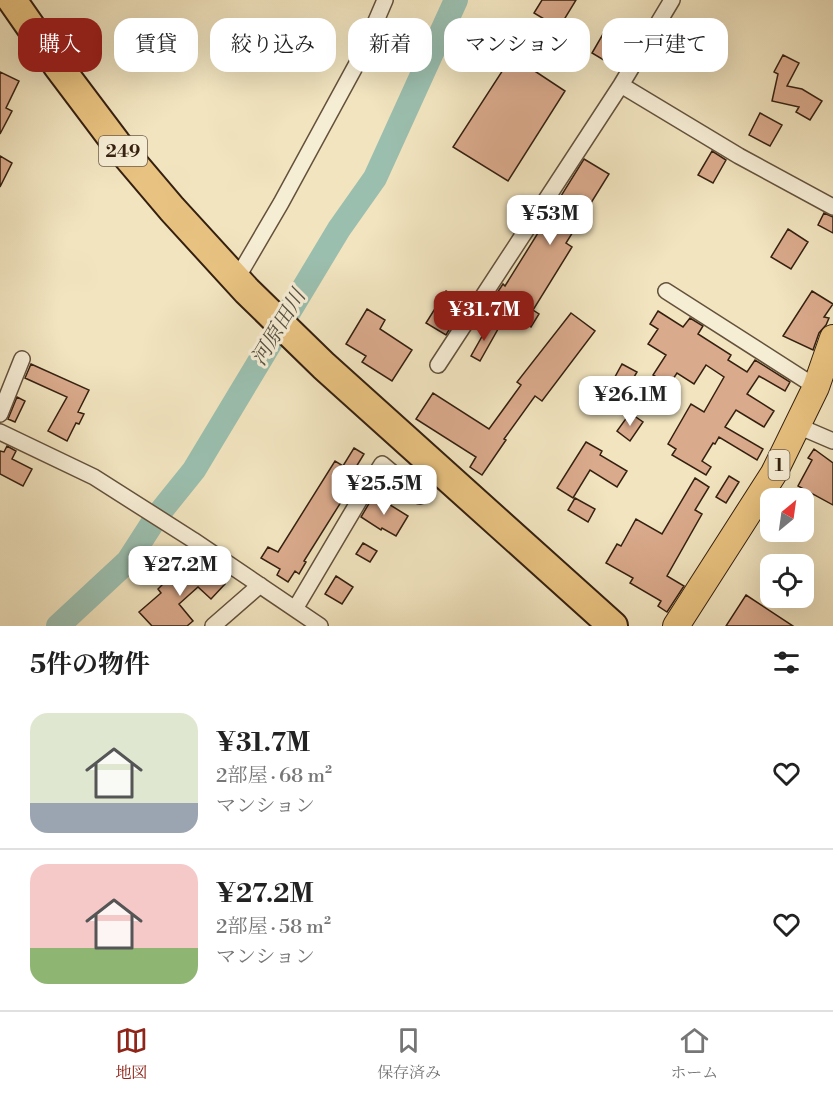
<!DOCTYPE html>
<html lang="ja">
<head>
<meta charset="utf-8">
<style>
	:root { --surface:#fff; --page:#f2f2f2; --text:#222; --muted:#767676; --line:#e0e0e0; --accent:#8f2418 }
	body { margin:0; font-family:"Libre Bodoni","Noto Serif JP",serif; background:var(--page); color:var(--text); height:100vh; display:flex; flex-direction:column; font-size:22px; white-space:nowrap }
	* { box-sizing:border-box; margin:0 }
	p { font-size:20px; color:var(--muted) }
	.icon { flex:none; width:33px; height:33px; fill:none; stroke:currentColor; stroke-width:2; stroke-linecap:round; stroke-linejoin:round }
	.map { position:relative; height:626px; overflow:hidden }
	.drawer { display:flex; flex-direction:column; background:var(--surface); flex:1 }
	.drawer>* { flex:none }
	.banner { position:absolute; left:18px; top:18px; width:798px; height:54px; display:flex; gap:12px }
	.needle { width:39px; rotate:29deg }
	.fabs { position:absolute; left:760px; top:488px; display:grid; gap:12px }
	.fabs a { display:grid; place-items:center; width:54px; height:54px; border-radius:12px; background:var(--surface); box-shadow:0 6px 24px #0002; font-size:30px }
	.price { position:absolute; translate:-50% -51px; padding:0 14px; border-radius:12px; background:#fff; color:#222; font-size:20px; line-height:39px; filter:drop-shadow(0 2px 3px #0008) }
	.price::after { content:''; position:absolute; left:50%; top:36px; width:18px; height:14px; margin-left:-9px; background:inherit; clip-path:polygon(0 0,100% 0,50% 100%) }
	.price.active { background:var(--accent); color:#fff }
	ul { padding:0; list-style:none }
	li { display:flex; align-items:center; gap:18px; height:150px; padding:0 30px }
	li+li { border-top:2px solid var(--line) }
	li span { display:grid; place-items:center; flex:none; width:168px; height:120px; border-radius:18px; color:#555 }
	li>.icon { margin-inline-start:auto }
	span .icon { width:72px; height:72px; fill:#fffc; stroke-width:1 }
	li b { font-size:26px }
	h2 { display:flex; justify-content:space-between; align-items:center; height:72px; padding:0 30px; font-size:26px }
	.chip { padding:0 21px; border-radius:18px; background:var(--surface); box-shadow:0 6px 24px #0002; font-size:21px; line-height:54px }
	.chip.active { background:var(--accent); color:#fff }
	.menu { display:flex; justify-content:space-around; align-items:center; height:84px; border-top:2px solid var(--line); background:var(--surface); font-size:16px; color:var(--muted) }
	.menu a { display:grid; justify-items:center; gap:3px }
	.menu .active { color:var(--accent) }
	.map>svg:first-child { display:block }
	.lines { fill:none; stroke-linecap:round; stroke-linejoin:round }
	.river { stroke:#9bbfaf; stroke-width:24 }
	.building { fill:#daaa8c; stroke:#352010; stroke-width:1.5 }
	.street-casing { stroke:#64513c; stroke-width:18 }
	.primary-casing { stroke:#352010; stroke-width:28 }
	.highway-casing { stroke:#352010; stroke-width:32 }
	.street { stroke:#f6edd5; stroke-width:15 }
	.primary { stroke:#e8c280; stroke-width:26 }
	.highway { stroke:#e8c280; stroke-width:28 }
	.labels { text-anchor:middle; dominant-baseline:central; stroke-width:6; stroke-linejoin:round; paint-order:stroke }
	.shield { fill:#f6edd5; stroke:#6f5e4b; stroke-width:1.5 }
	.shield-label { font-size:18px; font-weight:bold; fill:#352010 }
	.water-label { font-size:21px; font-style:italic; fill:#545040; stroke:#f6edd5 }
</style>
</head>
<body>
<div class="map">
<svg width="833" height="626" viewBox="0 0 833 626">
	<rect width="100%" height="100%" fill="#f1e4bf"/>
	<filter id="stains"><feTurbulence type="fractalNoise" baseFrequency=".00333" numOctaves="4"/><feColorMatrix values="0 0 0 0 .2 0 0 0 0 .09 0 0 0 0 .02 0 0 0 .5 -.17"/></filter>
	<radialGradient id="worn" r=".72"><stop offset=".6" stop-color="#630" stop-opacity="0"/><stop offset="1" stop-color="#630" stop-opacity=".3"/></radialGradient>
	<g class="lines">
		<path class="river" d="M58,626l70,-65 29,-45 37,-46 145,-241 36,-51 81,-178"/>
	</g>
	<path class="building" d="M542,0h34l-17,28 -25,-15z
		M603,34l20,11 -11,20 -20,-12z
		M783,55l16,8 -12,23 15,3 20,12 -12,19 -14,-8 3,-5 -27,-6 6,-27 -4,-2z
		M512,56l53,35 -57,90 -55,-34z
		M0,72l19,9 -13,27 6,3 -12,23z
		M760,113l22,12 -12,21 -21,-11z
		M712,151l14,9 -13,23 -15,-8z
		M0,156l12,7 -12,24z
		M584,159l25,15 -43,69 6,4 -39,63 6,4 -8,13 -40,-25 12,-18 2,2z
		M824,213l9,4v16l-15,-8z
		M788,229l20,13 -17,27 -20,-12z
		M446,291l19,12 -19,32 -20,-12z
		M812,291l21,13 -9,13 5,1 -3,7 -7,8 -6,17 -30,-14z
		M367,309l18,11 -5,9 32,21 -20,31 -30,-19 4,-6 -20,-12z
		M658,311l25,16 7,-9 13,8 -5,8 33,21 -3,5 19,12 8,-12 35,22 -5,9 -26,-15 -12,18 27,17 -10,16 -28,-17 -11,17 38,22 -6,11 -38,-23 -4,7 -2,-1 -11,18 9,6 -5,8 -34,-20 4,-6 -8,-5 23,-40 13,8 20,-35 -18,-12 -12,19 -17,-11 -8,12 -16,-10 13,-20 -18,-11 10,-15 -8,-5z
		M571,313l24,18 -53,70 -7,-5 -31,43 2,1 -24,35 -12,-8 6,-10 -60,-38 17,-26 56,36 32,-44 -4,-3z
		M489,324l9,5 -18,32 -9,-5z
		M31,364l58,26 -11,22 6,2 -5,10 -3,-1 -9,18 -19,-10 19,-34 -42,-19z
		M622,364l15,8 -13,22 4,3 -7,11 -17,-11z
		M17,397l8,4 -10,21 -7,-3z
		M630,413l13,9 -13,19 -13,-10z
		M586,442l16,9 -2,4 27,16 -10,16 -27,-17 -17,28 -16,-10z
		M7,446l9,5 -4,8 20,10 -9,17 -23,-12v-23l4,1z
		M354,448l10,6 -11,18 5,3 -54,86 2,1 -7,12 -4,-3 -7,11 -11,-7 3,-6 -19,-11 7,-11 10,5 57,-91 8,5z
		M814,449l19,14v42l-35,-19 14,-26 -4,-2z
		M729,476l10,6 -13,21 -10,-6z
		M695,478l14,9 -14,23 7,4 -35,62 17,10 -17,26 -9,-6 3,-5 -31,-18 3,-5 -27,-15 11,-19 4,2 15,-27 26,15z
		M374,495l34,21 -12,20 -14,-8 -1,2 -20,-13z
		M575,498l20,11 -7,13 -20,-12z
		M363,543l14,8 -7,11 -14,-8z
		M204,564l21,20 -14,15 -13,-12 -19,17 14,17 -6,5h-35l-13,-14 22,-19 -3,-4 23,-23 10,10z
		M336,576l17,11 -11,17 -17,-10z
		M746,595l47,31h-67z"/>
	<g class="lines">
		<defs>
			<path id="street" d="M621,85l118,71 94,51
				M236,280l45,-77 80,-147 24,-56
				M666,291l150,96
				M438,365l183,-280 51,-85
				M0,414l22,-55
				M798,426l35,15
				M0,432l94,45 99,63 127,86
				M295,609l68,-115 19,-30 38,32
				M213,626l47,-41"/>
			<path id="primary" d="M676,626l98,-153 42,-86 17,-49"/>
			<path id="highway" d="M12,0l46,66 58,77 56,66 75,82 77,75 289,260"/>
		</defs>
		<use href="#street" class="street-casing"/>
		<use href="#primary" class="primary-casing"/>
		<use href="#highway" class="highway-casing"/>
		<use href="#street" class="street"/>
		<use href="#primary" class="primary"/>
		<use href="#highway" class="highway"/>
	</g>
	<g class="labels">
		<g class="shield">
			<rect x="99" y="136" width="48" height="30" rx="4.5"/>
			<rect x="768.5" y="450" width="21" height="30" rx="4.5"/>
		</g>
		<g class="shield-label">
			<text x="123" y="151">249</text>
			<text x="779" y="465">1</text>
		</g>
		<g class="water-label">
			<text transform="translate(279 328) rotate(-59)">河原田川</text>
		</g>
	</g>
	<rect width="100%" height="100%" filter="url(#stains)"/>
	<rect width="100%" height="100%" fill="url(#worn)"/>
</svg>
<div class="fabs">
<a><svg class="needle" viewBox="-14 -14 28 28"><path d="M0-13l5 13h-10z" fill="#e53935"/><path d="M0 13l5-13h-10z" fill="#767676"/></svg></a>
<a><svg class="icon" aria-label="locate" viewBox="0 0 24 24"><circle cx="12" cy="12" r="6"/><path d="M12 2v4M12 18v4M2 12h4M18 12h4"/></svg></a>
</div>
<b class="price" style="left:550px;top:246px">¥53M</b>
<b class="price active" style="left:484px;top:342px">¥31.7M</b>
<b class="price" style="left:630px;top:427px">¥26.1M</b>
<b class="price" style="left:384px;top:516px">¥25.5M</b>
<b class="price" style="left:180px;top:597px">¥27.2M</b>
<div class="banner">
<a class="chip active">購入</a>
<a class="chip">賃貸</a>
<a class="chip">絞り込み</a>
<a class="chip">新着</a>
<a class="chip">マンション</a>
<a class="chip">一戸建て</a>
</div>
</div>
<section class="drawer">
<h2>5件の物件<svg class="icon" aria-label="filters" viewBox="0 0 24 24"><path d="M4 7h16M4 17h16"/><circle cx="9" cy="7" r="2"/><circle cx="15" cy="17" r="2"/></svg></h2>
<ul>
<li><span style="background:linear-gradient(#dfe7d0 75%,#9aa5b1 0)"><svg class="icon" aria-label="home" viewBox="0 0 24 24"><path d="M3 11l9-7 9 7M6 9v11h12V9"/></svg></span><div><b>¥31.7M</b><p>2部屋 · 68 m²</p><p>マンション</p></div><svg class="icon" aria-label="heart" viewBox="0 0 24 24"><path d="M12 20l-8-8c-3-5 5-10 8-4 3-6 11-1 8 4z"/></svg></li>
<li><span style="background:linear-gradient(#f6c9c9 70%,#8fb573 0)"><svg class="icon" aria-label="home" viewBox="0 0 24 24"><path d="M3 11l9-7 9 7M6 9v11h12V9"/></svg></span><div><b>¥27.2M</b><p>2部屋 · 58 m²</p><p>マンション</p></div><svg class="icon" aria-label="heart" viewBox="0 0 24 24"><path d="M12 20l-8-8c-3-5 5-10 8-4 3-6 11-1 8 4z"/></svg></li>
</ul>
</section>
<nav class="menu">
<a class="active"><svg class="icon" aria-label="map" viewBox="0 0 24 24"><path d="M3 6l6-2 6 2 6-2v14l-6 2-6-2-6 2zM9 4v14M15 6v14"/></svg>地図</a>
<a><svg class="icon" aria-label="saved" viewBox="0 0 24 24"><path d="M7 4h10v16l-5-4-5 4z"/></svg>保存済み</a>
<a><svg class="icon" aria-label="home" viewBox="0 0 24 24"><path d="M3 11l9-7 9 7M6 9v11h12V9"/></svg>ホーム</a>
</nav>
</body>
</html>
